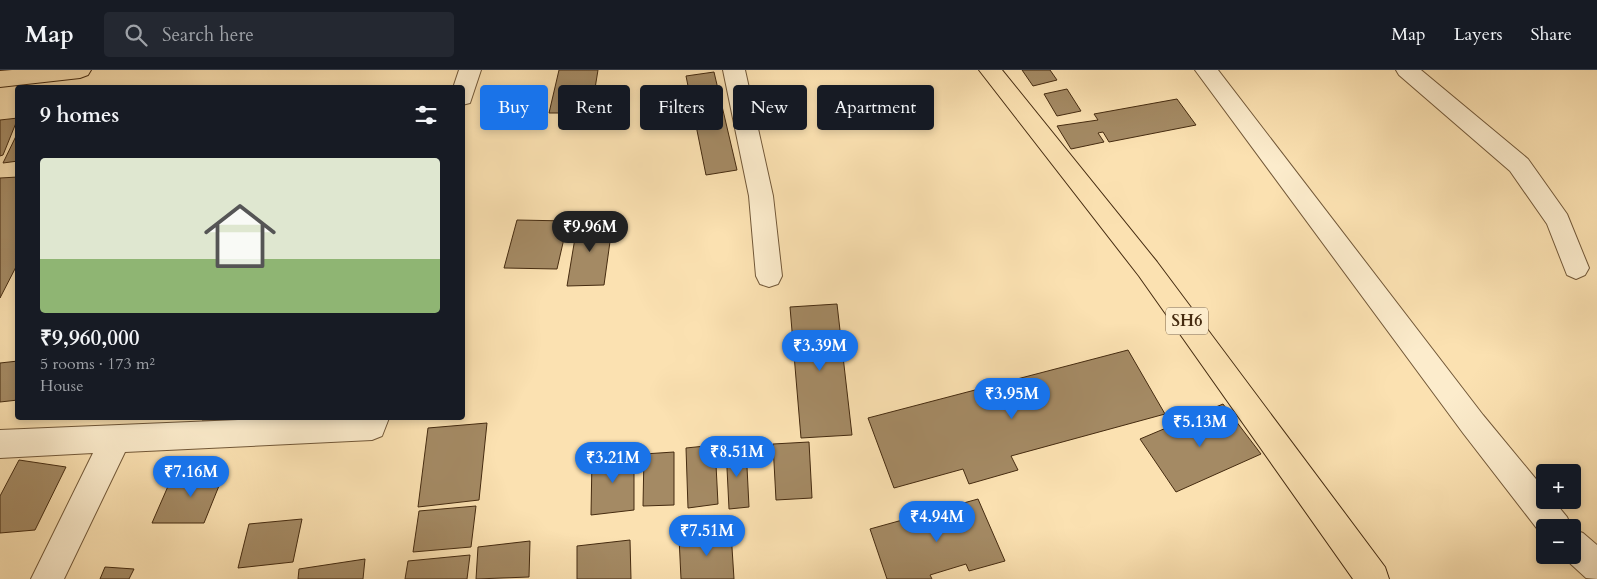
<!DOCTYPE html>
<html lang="en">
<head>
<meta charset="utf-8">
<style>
	:root { --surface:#171b24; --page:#242831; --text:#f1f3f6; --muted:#9ea1a6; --line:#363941; --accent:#1a73e8 }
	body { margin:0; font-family:Cardo,serif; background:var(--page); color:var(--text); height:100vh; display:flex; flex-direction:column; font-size:19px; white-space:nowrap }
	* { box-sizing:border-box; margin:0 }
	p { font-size:16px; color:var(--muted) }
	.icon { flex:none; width:28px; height:28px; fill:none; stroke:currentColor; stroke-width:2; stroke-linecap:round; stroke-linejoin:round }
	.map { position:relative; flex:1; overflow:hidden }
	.details { position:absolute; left:15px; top:15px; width:450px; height:335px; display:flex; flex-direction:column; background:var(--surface); border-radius:5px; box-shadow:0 2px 8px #0003 }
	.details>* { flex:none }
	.banner { position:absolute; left:480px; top:15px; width:475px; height:45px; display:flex; gap:10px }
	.controls { position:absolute; left:1536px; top:394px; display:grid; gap:10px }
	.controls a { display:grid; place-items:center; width:45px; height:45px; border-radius:5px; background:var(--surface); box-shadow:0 2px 8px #0003; font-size:25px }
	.price { position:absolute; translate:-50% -42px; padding:0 11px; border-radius:18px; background:var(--accent); color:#fff; font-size:16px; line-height:32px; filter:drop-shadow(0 1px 2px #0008) }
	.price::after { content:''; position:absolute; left:50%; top:30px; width:15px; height:11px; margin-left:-8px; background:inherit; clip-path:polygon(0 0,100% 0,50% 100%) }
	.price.active { background:#222; color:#fff }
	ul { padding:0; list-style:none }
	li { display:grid; align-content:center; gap:10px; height:265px; padding:0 25px }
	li+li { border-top:1px solid var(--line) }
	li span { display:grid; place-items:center; height:155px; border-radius:5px; color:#555 }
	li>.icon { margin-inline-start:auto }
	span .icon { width:90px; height:90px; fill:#fffc; stroke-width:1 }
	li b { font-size:21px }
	h2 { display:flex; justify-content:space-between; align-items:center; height:60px; padding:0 25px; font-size:21px }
	.pill { padding:0 18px; border-radius:5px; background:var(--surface); box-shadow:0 2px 8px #0003; font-size:18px; line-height:45px }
	.pill.active { background:var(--accent); color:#fff }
	header { display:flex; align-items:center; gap:30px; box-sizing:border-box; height:70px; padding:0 25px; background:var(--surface); border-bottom:1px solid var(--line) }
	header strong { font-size:24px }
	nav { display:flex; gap:28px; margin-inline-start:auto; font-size:18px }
	.search { width:350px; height:45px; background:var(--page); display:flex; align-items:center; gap:12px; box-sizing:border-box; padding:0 18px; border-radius:5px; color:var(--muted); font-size:19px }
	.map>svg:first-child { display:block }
	.building { fill:#a48a64; stroke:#452b10 }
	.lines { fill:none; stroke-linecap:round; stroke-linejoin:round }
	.minor-casing { stroke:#725838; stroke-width:2 }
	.major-casing { stroke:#452b10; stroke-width:2 }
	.minor { fill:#fceccc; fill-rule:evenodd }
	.major { fill:#fbe1b1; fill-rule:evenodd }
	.labels { text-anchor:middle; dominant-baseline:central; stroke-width:4; stroke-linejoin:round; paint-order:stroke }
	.shield { fill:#fceccc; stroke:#7c6548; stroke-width:1 }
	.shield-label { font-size:16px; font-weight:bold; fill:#452b10 }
</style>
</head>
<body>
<header>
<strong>Map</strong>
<div class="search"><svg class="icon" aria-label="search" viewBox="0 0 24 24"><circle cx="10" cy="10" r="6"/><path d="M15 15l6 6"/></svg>Search here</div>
<nav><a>Map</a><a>Layers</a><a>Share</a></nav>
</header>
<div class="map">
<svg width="1597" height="509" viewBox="0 0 1597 509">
	<rect width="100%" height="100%" fill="#fbe1b1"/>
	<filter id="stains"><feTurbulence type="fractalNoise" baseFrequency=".004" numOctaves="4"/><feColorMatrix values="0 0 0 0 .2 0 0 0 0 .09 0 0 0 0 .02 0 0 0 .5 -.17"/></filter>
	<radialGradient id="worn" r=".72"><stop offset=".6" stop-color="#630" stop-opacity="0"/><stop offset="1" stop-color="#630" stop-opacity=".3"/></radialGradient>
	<path class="building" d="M559,0h39l-7,43h-42z
		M1022,0h28l7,10 -24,6z
		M714,2l23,98 -31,5 -20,-99z
		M1067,19l14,22 -24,5 -13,-22z
		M1177,29l19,26 -87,17 -6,-10 -5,1 6,9 -33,7 -14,-23 41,-6 -4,-6z
		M18,48l-15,37 -3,1v-36z
		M18,62v29l-15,2z
		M18,107v86l-18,35v-120z
		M517,150l51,1 -11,48 -53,-1z
		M578,150h35l-9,65 -37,1z
		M837,234l15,131 -51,3 -11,-131z
		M1128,280l37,64 -154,42 7,14 -49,14 -6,-15 -69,19 -26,-70z
		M18,291v39l-18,2v-39z
		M1223,334l38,50 -85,38 -36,-53z
		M203,348h39l-1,2h-39z
		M487,353l-8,77 -61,7 10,-79z
		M809,372l3,56 -36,2 -3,-56z
		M715,375l3,59 -30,4 -2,-60z
		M746,377l3,60 -20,2 -3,-61z
		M674,382v53l-31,1 1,-52z
		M634,384v56l-43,5 1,-57z
		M19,390l47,7 -31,63 -35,3v-37z
		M202,396h25l-23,57h-52l17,-39h25z
		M978,429l27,62 -36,10 -3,-7 -36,11 2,4h-45l-17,-50z
		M476,436l-5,41 -58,5 6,-41z
		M302,449l-9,43 -55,6 11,-44z
		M731,462l3,47h-53l-2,-42z
		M630,470l1,39h-54v-33z
		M530,471l-1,36 -53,2 2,-32z
		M470,485l-3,24h-62l3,-18z
		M365,489l-2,20h-65l1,-10z
		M105,497l29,2 -5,10h-29z"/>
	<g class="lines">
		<defs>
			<path id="minor" d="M459,0h22l-11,33 -8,2v-17h-9z
				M723,0h22l28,126 9,80 -4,8 -9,3 -9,-3 -4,-8 -7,-80z
				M1195,0h23l265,345 62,75v10h8l14,17 5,11h-27v11l-82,-106z
				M1396,0h25l107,89 39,55 22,54 -4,7 -9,4 -9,-4 -20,-51 -37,-53 -111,-96z
				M286,348h103l-7,18 -10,4 -247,12 -61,127h-33l62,-126 -93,5v-28z
				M1572,459l11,4 14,12v34l-11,-1 -25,-23h11z"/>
			<path id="major" d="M12,0h79l-3,5 -8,3 -80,9v-16z
				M979,0h23l155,192 228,305 4,12h-36l-214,-303z"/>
		</defs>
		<use href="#minor" class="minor-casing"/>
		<use href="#major" class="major-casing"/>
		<use href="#minor" class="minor"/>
		<use href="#major" class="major"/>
	</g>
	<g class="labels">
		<rect class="shield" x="1166" y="237.5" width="42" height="27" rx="4"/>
		<g class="shield-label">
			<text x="1187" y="251">SH6</text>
		</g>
	</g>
	<rect width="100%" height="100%" filter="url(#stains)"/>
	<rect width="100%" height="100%" fill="url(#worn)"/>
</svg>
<div class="controls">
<a>+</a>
<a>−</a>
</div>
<b class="price active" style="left:590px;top:183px">₹9.96M</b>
<b class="price" style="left:820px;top:302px">₹3.39M</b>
<b class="price" style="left:1012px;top:350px">₹3.95M</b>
<b class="price" style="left:1200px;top:378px">₹5.13M</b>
<b class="price" style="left:737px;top:408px">₹8.51M</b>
<b class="price" style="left:613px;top:414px">₹3.21M</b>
<b class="price" style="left:191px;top:428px">₹7.16M</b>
<b class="price" style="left:937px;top:473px">₹4.94M</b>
<b class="price" style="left:707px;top:487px">₹7.51M</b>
<div class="banner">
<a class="pill active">Buy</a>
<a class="pill">Rent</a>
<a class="pill">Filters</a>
<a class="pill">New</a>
<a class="pill">Apartment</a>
</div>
<section class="details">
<h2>9 homes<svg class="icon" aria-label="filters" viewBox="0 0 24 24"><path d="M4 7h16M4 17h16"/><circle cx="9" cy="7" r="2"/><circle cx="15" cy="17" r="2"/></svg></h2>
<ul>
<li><span style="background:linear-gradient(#dfe7d0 65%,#8fb573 0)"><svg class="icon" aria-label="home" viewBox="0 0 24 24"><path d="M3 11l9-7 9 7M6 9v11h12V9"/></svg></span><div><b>₹9,960,000</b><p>5 rooms · 173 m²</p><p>House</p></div></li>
</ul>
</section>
</div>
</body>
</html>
